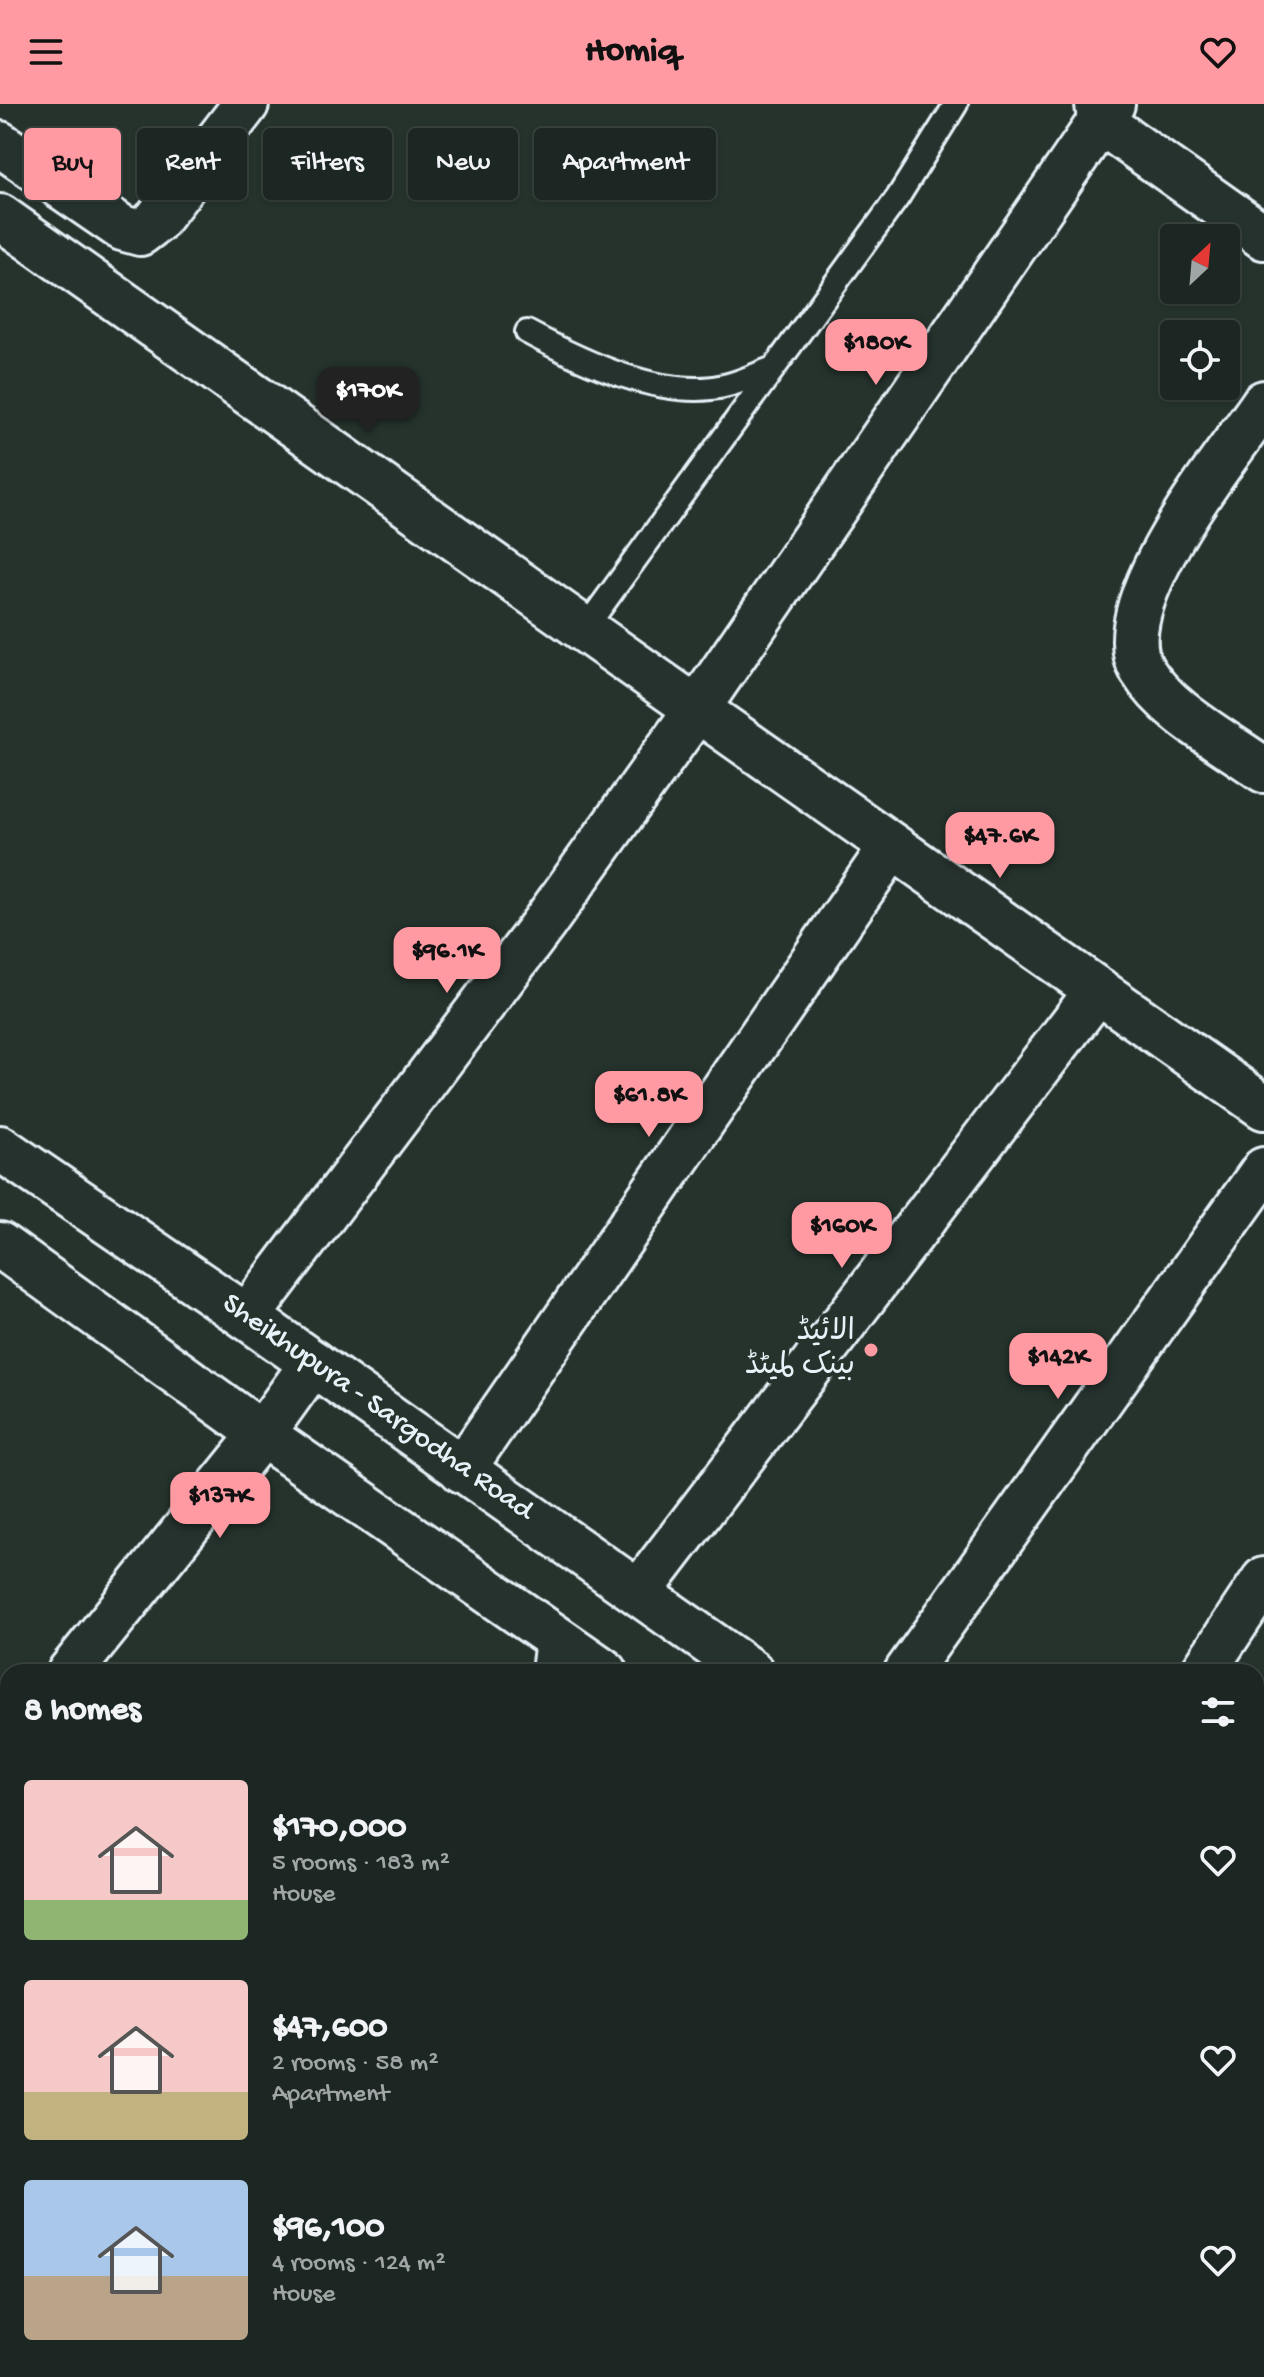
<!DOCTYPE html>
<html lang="en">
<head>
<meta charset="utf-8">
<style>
	:root { --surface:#1c2622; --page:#252e2a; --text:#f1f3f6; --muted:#a0a5a5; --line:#3a4340; --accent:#ff9aa2 }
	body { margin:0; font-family:"Gochi Hand","Playpen Sans Arabic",sans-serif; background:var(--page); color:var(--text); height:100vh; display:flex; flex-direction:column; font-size:30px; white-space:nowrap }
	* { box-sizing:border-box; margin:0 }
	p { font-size:26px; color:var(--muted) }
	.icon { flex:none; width:44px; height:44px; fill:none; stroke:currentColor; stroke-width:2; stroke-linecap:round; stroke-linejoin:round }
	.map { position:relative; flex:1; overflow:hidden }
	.panel { position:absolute; left:0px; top:1560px; width:1264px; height:714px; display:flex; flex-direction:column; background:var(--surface); border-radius:24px 24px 0 0; box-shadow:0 2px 6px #0004,0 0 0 2px var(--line) }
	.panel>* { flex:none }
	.banner { position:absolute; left:24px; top:24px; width:800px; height:72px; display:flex; gap:16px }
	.needle { width:52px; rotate:26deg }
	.controls { position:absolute; left:1160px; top:120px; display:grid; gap:16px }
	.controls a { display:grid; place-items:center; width:80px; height:80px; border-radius:8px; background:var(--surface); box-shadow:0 2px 6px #0004,0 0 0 2px var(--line); font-size:40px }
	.price { position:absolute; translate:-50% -68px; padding:0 18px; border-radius:16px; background:var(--accent); color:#111; font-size:26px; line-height:52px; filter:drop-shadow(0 2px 4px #0008) }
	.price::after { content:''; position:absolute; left:50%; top:48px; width:24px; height:18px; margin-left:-12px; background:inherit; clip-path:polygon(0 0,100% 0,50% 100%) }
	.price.current { background:#222; color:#fff }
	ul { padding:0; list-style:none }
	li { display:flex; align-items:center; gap:24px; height:200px; padding:0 24px }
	li span { display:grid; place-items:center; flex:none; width:224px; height:160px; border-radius:8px; color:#555 }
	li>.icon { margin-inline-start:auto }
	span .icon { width:96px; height:96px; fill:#fffc; stroke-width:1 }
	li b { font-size:34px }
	h2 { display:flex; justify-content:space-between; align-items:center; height:96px; padding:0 24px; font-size:34px }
	.tag { padding:0 28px; border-radius:8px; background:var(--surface); box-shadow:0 2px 6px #0004,0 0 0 2px var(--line); font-size:28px; line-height:72px }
	.tag.current { background:var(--accent); color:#111 }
	header { display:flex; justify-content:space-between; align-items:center; height:104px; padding:0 24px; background:var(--accent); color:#111; font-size:36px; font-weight:700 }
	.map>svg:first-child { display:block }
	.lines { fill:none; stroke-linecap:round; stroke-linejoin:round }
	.lane-casing { stroke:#e8f1f8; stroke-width:28 }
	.street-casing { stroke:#e8f1f8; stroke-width:50 }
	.secondary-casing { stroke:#e8f1f8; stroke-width:50 }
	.highway-casing { stroke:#e8f1f8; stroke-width:50 }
	.lane { stroke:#26332d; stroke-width:22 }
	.street { stroke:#26332d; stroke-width:44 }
	.secondary { stroke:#26332d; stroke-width:44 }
	.highway { stroke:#26332d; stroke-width:44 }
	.poi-dot { fill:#ff9aa2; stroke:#26332d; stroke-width:3 }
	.labels { text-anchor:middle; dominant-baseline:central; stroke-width:8; stroke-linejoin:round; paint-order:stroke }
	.poi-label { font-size:30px; fill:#e8f1f8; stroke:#26332d; text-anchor:end }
	.street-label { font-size:30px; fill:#e8f1f8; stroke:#26332d }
</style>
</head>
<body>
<header><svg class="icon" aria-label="menu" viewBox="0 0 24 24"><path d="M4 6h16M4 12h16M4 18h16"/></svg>Homiq<svg class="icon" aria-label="heart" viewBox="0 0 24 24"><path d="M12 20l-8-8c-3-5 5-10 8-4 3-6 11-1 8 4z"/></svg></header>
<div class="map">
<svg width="1264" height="2273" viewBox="0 0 1264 2273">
	<rect width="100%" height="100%" fill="#26332d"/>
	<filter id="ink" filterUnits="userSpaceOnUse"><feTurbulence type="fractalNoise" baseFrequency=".0125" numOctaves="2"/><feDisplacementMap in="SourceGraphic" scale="16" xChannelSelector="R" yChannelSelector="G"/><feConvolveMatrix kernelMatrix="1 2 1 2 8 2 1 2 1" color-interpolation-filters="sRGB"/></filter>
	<g filter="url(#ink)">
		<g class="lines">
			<defs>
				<path id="lane" d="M527,228c54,29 138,70 201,53 16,-4 31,-12 46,-17
					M584,526l314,-433 58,-93"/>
				<path id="street" d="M1098,0l2,17 164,116
					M0,40l122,84 18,5 16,-12 90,-117
					M0,113l697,492 415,-605
					M1264,299c-37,55 -160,201 -122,267 26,43 82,71 122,100
					M462,1366l430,-624
					M640,1487l458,-601
					M70,1568l192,-238 51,-71
					M554,1568l4,-32
					M907,1568l357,-502
					M1203,1568l61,-92
					M0,1637l8,-6
					M0,1723h8
					M0,1993l8,-12
					M995,2266l2,7
					M90,2273l5,-7
					M899,2273l32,-7
					M1065,2273l4,-7"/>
				<path id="secondary" d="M247,1213l297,-394 153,-214 567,398
					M405,2273l5,-7"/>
				<path id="highway" d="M0,1044l247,169 504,355
					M0,1141l262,189 343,238
					M1256,1925l8,6
					M1256,2018l8,6"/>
			</defs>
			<use href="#lane" class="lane-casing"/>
			<use href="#street" class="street-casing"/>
			<use href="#secondary" class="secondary-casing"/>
			<use href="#highway" class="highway-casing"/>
			<use href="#lane" class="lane"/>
			<use href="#street" class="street"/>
			<use href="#secondary" class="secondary"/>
			<use href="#highway" class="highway"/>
		</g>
	</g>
	<circle class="poi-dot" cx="871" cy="1246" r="8"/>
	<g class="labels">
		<g class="poi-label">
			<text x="855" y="1229">الائیڈ<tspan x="855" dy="34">بینک لمیٹڈ</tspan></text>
		</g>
		<g class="street-label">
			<text transform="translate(377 1304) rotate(35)">Sheikhupura - Sargodha Road</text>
		</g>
	</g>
</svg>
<div class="controls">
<a><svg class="needle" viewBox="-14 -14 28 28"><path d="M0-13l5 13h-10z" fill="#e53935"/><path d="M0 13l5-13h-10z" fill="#a0a5a5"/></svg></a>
<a><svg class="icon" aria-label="locate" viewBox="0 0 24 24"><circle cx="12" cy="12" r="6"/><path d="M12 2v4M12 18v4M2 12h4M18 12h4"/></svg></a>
</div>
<b class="price" style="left:876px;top:283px">$180K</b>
<b class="price current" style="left:368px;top:331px">$170K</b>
<b class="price" style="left:1000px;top:776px">$47.6K</b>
<b class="price" style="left:447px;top:891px">$96.1K</b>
<b class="price" style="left:649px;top:1035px">$61.8K</b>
<b class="price" style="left:842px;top:1166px">$160K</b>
<b class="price" style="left:1058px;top:1297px">$142K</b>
<b class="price" style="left:220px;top:1436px">$137K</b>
<div class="banner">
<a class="tag current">Buy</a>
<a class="tag">Rent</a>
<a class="tag">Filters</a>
<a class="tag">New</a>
<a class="tag">Apartment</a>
</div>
<section class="panel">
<h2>8 homes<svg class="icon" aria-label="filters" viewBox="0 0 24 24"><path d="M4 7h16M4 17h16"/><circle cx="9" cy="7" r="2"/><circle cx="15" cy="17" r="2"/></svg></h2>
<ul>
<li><span style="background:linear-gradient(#f6c9c9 75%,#8fb573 0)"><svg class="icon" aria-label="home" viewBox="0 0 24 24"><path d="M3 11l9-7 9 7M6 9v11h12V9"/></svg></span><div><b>$170,000</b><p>5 rooms · 183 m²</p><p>House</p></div><svg class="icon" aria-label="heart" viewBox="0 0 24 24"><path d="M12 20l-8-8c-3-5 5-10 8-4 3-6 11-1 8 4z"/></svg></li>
<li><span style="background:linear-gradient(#f6c9c9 70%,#c2b280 0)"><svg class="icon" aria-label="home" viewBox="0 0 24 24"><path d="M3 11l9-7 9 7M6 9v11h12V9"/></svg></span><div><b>$47,600</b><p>2 rooms · 58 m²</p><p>Apartment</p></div><svg class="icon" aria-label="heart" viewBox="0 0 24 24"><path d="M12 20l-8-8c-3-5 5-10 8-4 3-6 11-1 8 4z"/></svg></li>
<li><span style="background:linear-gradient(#a9c7e8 60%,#b9a48a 0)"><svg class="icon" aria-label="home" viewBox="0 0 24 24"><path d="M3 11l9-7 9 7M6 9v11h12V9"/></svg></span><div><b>$96,100</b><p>4 rooms · 124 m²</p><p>House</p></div><svg class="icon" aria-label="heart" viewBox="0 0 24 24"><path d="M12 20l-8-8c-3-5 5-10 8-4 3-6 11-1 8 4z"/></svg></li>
</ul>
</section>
</div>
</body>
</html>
